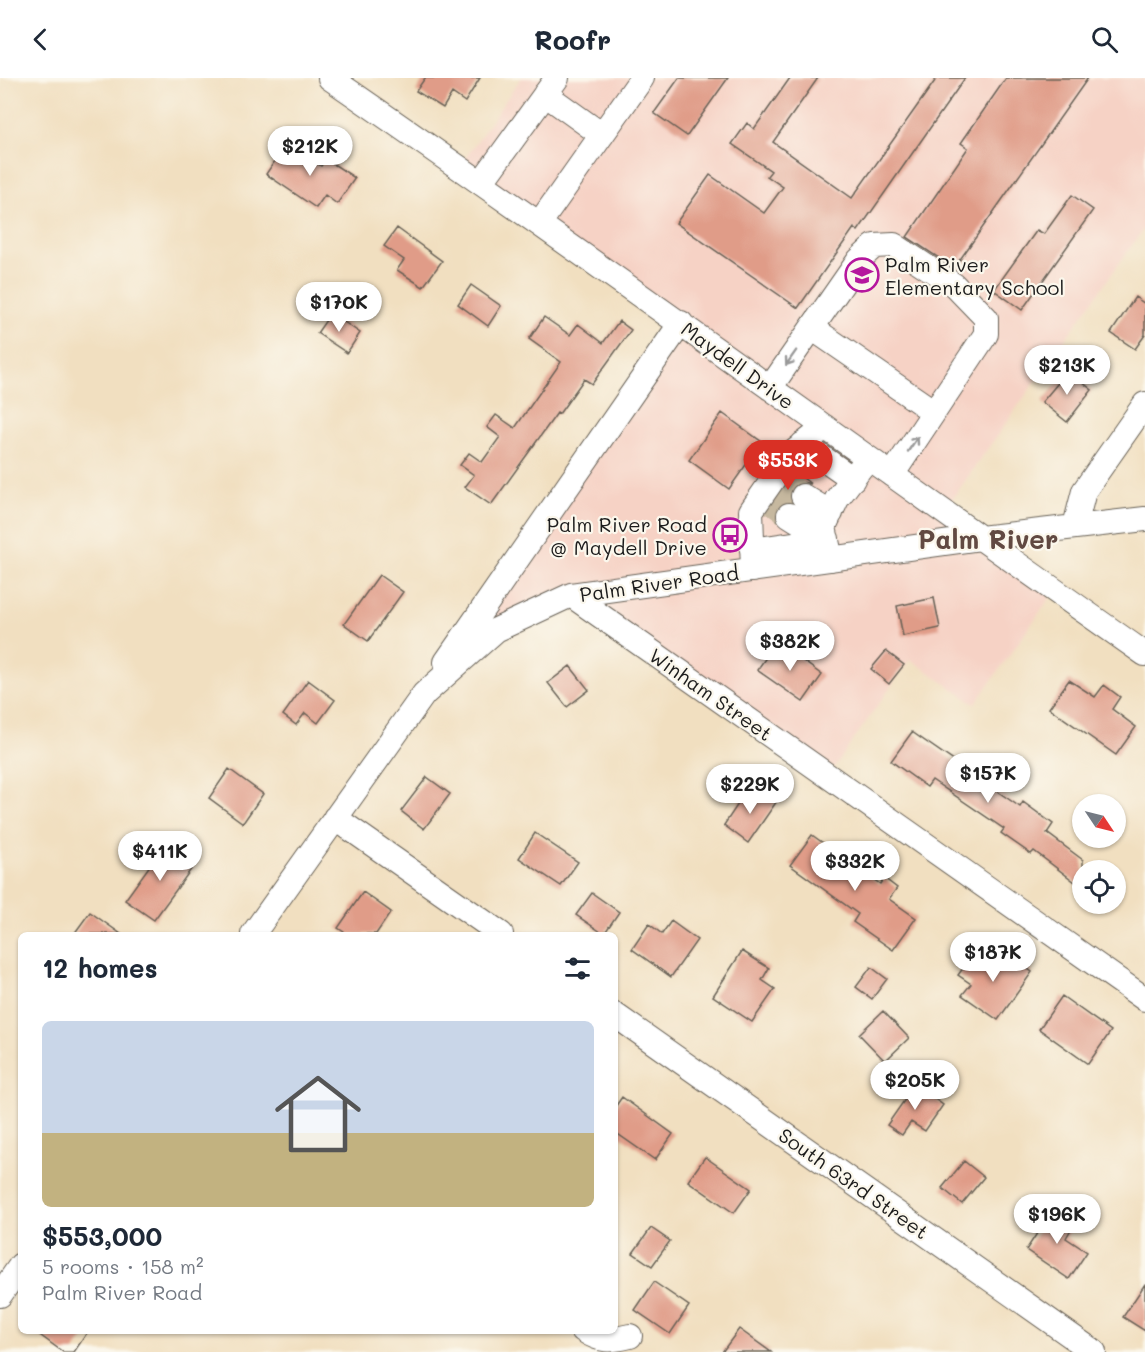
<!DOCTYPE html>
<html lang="en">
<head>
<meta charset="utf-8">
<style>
	:root { --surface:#fff; --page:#f2f2f3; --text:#1f2937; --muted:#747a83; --accent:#d93025 }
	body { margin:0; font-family:Mali,sans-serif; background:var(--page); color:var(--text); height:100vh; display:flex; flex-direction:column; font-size:22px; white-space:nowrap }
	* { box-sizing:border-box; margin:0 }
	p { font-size:20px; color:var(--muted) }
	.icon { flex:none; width:33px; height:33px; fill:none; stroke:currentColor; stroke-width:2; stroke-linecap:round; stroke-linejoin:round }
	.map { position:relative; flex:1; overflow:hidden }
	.sheet { position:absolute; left:18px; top:854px; width:600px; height:402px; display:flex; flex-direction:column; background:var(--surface); border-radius:9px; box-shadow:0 2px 4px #0004 }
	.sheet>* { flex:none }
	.needle { width:39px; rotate:125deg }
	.controls { position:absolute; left:1072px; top:716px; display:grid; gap:12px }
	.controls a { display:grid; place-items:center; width:54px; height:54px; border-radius:50%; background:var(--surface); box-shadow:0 2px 4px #0004; font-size:30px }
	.price { position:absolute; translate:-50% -51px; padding:0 14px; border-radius:21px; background:#fff; color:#222; font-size:20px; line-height:39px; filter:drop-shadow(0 2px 3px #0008) }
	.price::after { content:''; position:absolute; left:50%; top:36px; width:18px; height:14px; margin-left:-9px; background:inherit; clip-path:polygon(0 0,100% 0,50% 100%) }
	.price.selected { background:var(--accent); color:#fff }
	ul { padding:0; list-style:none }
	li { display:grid; align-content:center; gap:12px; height:318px; padding:0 24px }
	li span { display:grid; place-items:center; height:186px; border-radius:9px; color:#555 }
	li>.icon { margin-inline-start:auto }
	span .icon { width:108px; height:108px; fill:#fffc; stroke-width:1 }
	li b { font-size:26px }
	h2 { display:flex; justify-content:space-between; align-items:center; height:72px; padding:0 24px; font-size:26px }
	header { display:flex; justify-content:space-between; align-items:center; height:78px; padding:0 24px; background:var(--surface); font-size:27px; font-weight:800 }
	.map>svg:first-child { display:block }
	.built { fill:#f6d2c5 }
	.building { fill:#e09c88 }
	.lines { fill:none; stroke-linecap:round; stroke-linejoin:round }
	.minor-tunnel { stroke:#c6b89f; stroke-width:24; stroke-dasharray:24 12; stroke-linecap:butt }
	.minor-casing { stroke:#676055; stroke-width:26 }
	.minor { stroke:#fff; stroke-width:24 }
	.oneway { stroke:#999 }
	.labels { text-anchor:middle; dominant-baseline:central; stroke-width:4.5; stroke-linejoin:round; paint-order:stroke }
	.poi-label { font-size:20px; fill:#1c1c1c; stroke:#fbf7ec; text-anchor:start }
	.street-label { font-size:20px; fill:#1c1c1c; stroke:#fbf7ec }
	.district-label { font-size:26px; font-weight:bold; fill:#614942; stroke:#fbf7ec }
</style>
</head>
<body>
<header><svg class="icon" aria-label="back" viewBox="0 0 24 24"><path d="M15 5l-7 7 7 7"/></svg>Roofr<svg class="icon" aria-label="search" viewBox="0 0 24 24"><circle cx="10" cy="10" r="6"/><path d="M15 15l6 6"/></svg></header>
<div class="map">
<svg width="1145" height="1274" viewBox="0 0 1145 1274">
	<rect width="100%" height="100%" fill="#fbf7ec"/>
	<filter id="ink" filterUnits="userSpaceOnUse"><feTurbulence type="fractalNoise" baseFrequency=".0167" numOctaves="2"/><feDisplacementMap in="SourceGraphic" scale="12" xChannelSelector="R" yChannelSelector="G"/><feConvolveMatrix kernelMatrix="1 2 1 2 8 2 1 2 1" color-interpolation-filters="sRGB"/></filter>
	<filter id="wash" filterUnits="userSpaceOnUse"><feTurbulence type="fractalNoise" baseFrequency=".008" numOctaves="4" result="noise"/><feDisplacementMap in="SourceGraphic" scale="24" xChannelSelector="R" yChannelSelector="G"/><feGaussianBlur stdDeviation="1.35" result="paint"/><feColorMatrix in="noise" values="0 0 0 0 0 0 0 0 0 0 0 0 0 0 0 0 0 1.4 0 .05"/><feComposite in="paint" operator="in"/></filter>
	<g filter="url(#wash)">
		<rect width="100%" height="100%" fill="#f1dfc0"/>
		<path class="built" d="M521,0h624v149l-200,282 25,25 -384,56 -120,59 215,-325 -221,-158z
			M980,463l74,51 -79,112 -65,-45 -81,116 -251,-178z"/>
		<g id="blocks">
			<path class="building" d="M425,0h55l-15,24 -13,-9 -9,15 -27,-17z
				M679,0h49l-41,58 -33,-23z
				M790,0h28l-45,64 79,56 85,-120h28l-107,153 -4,-3 -56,80 -122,-85 34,-48 54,38 19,-26 -16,-11 4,-5 -39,-27 15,-21 7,6z
				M1006,0h82l-134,190 -47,-31 61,-89 -7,-5z
				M287,65l34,23 5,-7 29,19 -18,26 -12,-9 -9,13 -50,-34z
				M1072,117l21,15 -71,100 -28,-20 43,-60 7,4z
				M397,150l45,33 -19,26 -26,-17 7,-10 -20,-14z
				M471,207l30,21 -13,20 -30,-22z
				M1135,219l10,7v31l-10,14 -24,-16z
				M331,235l29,20 -13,20 -30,-20z
				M544,239l26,18 8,-11 25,19 16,-22 12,9 -39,54 -8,-5 -25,35 -2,-1 -66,92 -26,-18 9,-12 -14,-10 9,-12 13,9 18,-25 -13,-10 9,-12 19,13 46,-66 -32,-23z
				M1068,293l24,19 -25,32 -25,-20z
				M722,335l40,29 -33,47 -40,-29z
				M795,394l16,12 -8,-2 -7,2 -5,5 -2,6 1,6 -8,2 -5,4 -2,6 -5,-4z
				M379,497l24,17 -35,49 -24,-17z
				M934,520l6,30 -37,8 -6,-30z
				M777,564l45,33 -19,27 -46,-32z
				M886,573l18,14 -15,19 -18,-15z
				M570,588l19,24 -22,17 -19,-24z
				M308,602l27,20 -17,23 -13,-10 -9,12 -13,-10z
				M1069,602l26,17 9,-12 16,12 -8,12 24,18 -20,28 -67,-47z
				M912,654l108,75 3,-5 30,22 -6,9 36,27v28l-49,-37 -3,3 -30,-21 3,-4 -72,-49 -5,7 -36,-26z
				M229,691l34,25 -20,29 -34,-25z
				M427,699l23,17 -26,35 -23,-18z
				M767,712l12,8 -31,45 -24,-18 22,-33 13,9z
				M535,755l43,29 -17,24 -42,-28z
				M812,757l68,49 4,-6 13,10 -8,11 27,19 -23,32 -40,-28 5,-8 -68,-49z
				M166,765l29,21 -41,56 -29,-20z
				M363,814l28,20 -15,22h-29l-9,-6z
				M592,815l27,19 -15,22 -28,-19z
				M90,834l31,22h-47z
				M671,843l26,19 -26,37 -39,-28 17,-25 13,10z
				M742,873l27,17 -7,12 13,9 -23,33 -39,-26z
				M976,873l23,16 9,-12 24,17 -34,48 -36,-25 9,-11 -13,-9z
				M871,889l16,12 -15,20 -16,-12z
				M1062,918l49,35 -23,33 -49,-35z
				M883,933l26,27 -24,23 -26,-27z
				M915,1007l28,20 -18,26 -14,-9 -9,13 -15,-10z
				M622,1019l51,37 -18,26 -40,-28v-25z
				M705,1079l46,32 -17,24 -46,-32z
				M964,1083l20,16 -22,27 -20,-16z
				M1053,1131l21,15 -8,14 21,14 -18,27 -43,-29z
				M651,1150l19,13 -18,25 -19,-13z
				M654,1204l35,24 -19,28 -35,-24z
				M1145,1206v47l-22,-14z
				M739,1251l32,23h-49z
				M33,1252h56l-15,22h-11z"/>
		</g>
	</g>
	<g filter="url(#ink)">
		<use href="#blocks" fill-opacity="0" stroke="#676055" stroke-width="1.5"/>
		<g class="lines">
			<path class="minor-tunnel" d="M783,404l20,14
				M769,423l20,14"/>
			<defs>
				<path id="minor" d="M330,0c274,188 542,385 815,576
					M545,16l57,41
					M481,105l76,-105
					M539,146l103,-146
					M812,250l122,84
					M770,310l89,-128 15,-14 20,-1 60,40 32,33v16l-94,141
					M803,366l50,35
					M803,418l28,17
					M789,437l38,24
					M1075,448l9,-35 61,-87
					M752,472l75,-11
					M831,481l-7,-32 13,-28 31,-41
					M753,492l-2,-59 39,-56 35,-28
					M571,517l574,404
					M446,584l235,-339
					M335,740l166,116
					M253,856l171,-240 72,-64 75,-35 409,-57 165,-19
					M615,937l479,337
					M0,1217l21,-30
					M583,1252c18,12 27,11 47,6"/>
			</defs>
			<use href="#minor" class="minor-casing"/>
			<use href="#minor" class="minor"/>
		</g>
		<defs><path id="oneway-shaft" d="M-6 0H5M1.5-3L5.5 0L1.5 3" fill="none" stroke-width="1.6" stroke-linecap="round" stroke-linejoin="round" transform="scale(1.5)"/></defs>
		<g class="oneway">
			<use href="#oneway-shaft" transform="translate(791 280) rotate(125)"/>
			<use href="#oneway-shaft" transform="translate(913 366) rotate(-56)"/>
		</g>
	</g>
	<defs>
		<symbol id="school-ring" viewBox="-11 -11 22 22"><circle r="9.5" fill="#fbf7ec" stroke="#b5179e" stroke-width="1.5"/><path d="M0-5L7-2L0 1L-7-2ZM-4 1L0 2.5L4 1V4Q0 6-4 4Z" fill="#b5179e"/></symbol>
		<symbol id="bus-ring" viewBox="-11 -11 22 22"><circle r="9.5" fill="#fbf7ec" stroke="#b5179e" stroke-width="1.5"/><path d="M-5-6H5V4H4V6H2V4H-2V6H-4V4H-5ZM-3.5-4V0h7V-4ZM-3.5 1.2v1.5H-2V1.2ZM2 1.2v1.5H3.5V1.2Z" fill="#b5179e"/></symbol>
	</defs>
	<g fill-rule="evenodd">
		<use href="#school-ring" x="843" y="178" width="38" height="38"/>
		<use href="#bus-ring" x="711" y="438" width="38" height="38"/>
	</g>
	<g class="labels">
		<g class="poi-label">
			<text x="885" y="186">Palm River<tspan x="885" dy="23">Elementary School</tspan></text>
			<text x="707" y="446" text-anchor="end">Palm River Road<tspan x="707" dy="23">@ Maydell Drive</tspan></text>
		</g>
		<g class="street-label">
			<text transform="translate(738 287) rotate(36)">Maydell Drive</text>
			<text transform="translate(659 505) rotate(-8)">Palm River Road</text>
			<text transform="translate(711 616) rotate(35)">Winham Street</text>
			<text transform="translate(854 1105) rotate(35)">South 63rd Street</text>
		</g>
		<g class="district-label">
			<text x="988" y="461">Palm River</text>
		</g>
	</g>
</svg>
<div class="controls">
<a><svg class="needle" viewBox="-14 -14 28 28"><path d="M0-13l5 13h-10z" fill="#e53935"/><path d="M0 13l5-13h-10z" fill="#747a83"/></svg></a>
<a><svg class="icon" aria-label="locate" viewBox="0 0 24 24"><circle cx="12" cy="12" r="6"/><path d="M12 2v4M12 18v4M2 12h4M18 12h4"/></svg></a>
</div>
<b class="price" style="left:310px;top:99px">$212K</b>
<b class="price" style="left:339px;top:255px">$170K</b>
<b class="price" style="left:1067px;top:318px">$213K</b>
<b class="price selected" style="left:788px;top:413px">$553K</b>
<b class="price" style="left:790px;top:594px">$382K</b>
<b class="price" style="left:988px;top:726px">$157K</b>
<b class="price" style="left:750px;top:737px">$229K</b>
<b class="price" style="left:160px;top:804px">$411K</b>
<b class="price" style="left:855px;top:814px">$332K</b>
<b class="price" style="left:993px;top:905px">$187K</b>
<b class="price" style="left:915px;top:1033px">$205K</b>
<b class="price" style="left:1057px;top:1167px">$196K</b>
<section class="sheet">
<h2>12 homes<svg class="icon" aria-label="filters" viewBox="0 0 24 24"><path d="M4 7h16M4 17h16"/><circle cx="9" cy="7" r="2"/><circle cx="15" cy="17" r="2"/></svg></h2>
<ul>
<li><span style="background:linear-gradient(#c9d6e8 60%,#c2b280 0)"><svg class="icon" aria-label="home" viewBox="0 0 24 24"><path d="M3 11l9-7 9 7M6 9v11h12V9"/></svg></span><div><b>$553,000</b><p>5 rooms · 158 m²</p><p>Palm River Road</p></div></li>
</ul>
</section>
</div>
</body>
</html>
